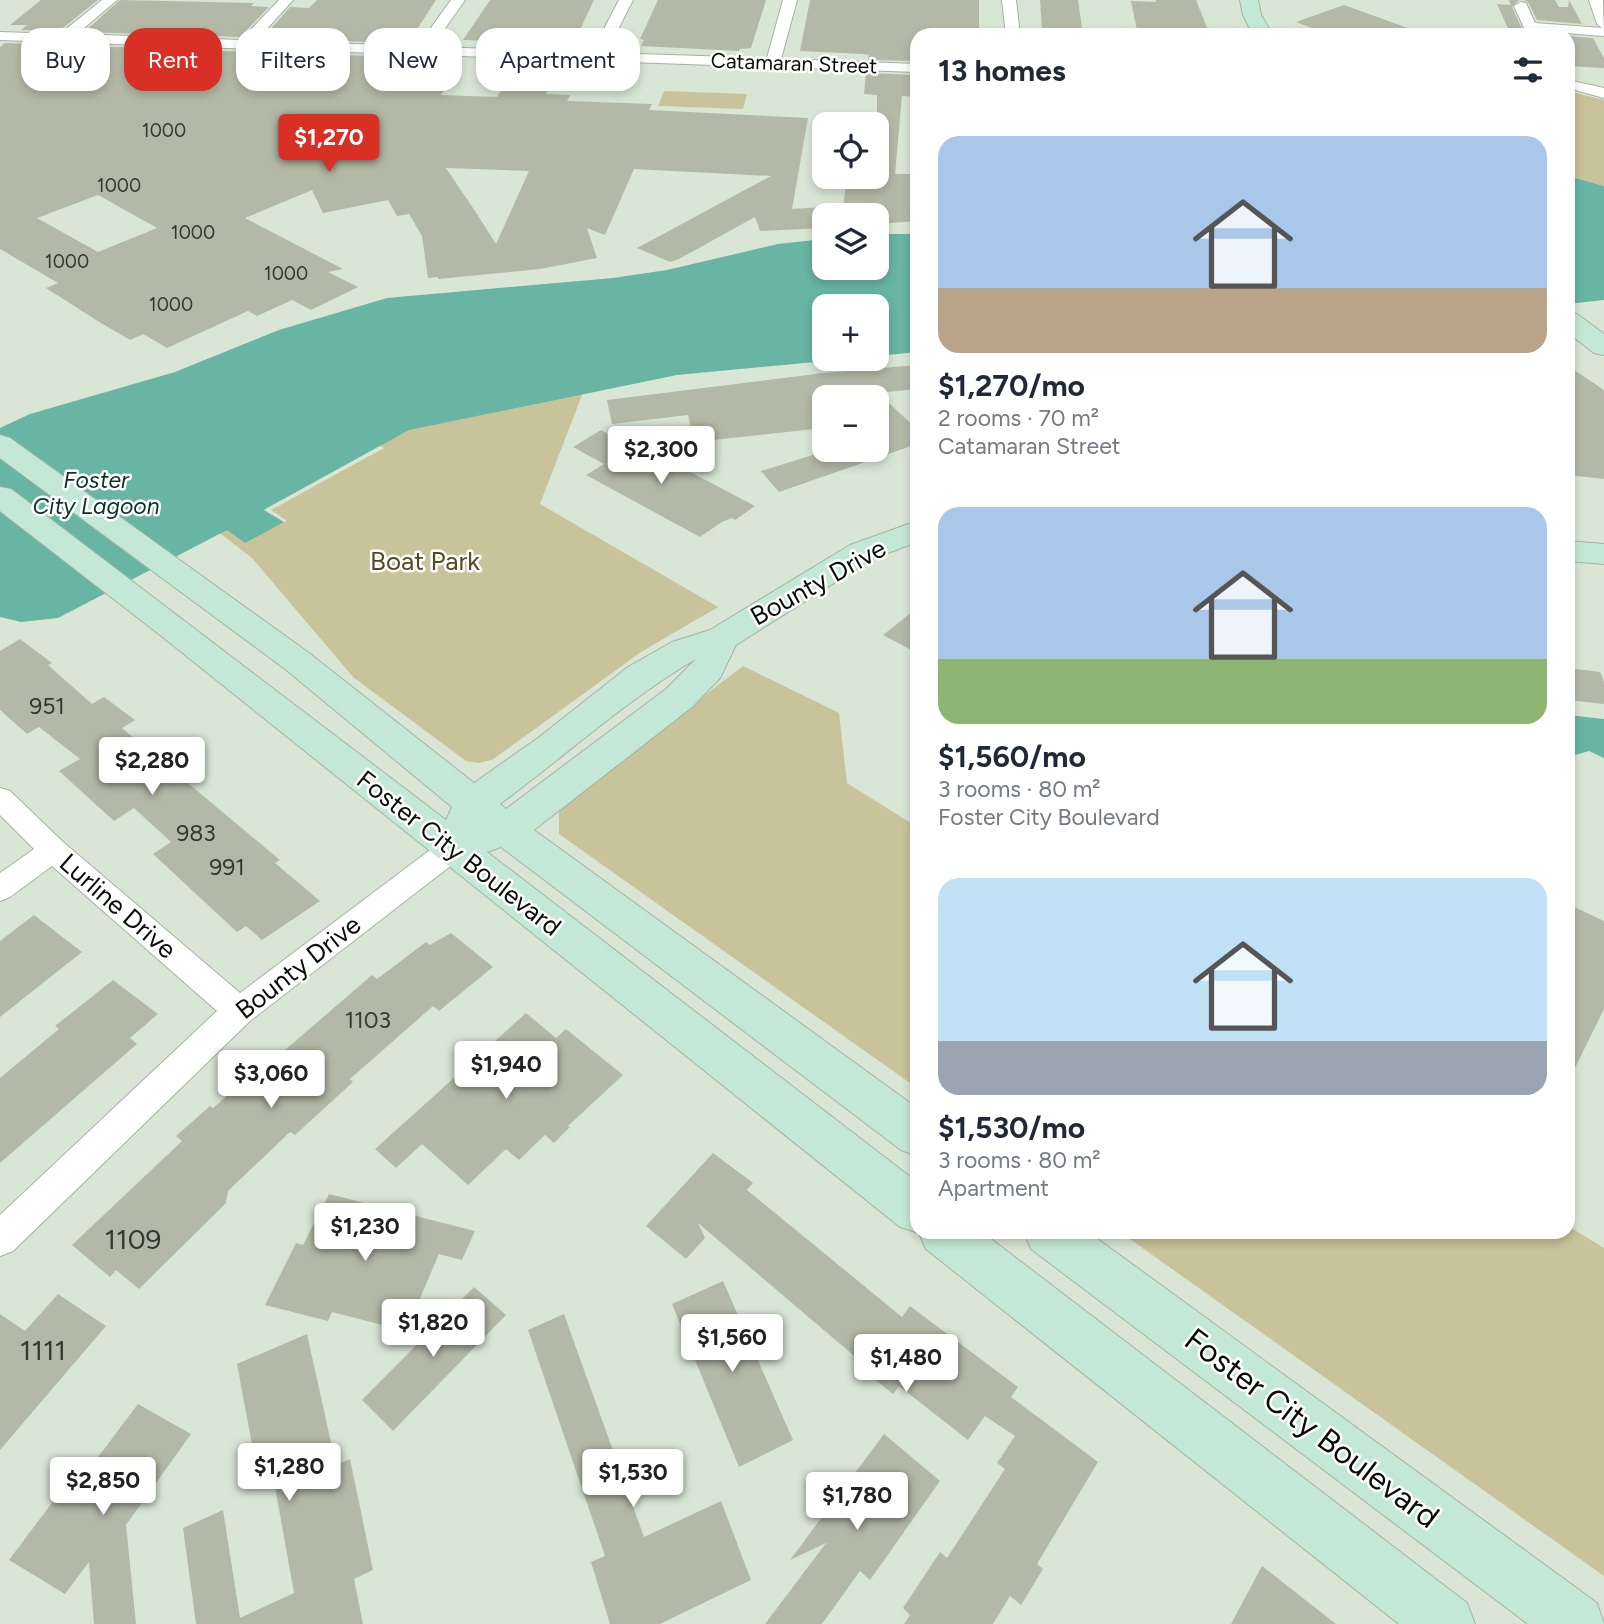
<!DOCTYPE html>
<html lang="en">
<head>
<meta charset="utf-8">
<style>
	:root { --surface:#fff; --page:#f2f2f3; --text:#1f2937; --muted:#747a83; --accent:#d93025 }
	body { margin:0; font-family:Figtree,sans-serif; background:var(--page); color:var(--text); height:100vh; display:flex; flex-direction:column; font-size:26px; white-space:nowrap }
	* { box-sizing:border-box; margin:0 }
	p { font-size:23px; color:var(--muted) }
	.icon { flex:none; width:38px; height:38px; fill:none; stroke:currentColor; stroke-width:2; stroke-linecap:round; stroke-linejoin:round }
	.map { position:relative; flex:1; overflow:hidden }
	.details { position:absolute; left:910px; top:28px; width:665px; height:1211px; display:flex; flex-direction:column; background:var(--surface); border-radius:21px; box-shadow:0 4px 10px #0003 }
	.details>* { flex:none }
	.hud { position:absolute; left:21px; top:28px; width:665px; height:63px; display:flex; gap:14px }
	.controls { position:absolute; left:812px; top:112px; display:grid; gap:14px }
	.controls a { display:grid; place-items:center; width:77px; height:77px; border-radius:14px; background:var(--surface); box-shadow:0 4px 10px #0003; font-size:35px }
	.price { position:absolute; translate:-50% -60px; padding:0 16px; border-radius:7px; background:#fff; color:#222; font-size:23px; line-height:46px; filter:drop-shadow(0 2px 4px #0008) }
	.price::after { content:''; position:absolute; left:50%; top:42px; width:21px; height:16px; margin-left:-10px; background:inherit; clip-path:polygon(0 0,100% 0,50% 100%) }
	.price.current { background:var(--accent); color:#fff }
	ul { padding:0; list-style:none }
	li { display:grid; align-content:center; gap:14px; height:371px; padding:0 28px }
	li span { display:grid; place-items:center; height:217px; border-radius:21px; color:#555 }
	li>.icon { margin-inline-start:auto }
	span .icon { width:126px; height:126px; fill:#fffc; stroke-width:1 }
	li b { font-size:30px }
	h2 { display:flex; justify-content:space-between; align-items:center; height:84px; padding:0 28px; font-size:30px }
	.tag { padding:0 24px; border-radius:21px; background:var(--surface); box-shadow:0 4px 10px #0003; font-size:24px; line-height:63px }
	.tag.current { background:var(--accent); color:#fff }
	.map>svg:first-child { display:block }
	.green { fill:#c8c39a }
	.water { fill:#68b5a4 }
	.pier { fill:#d9e6d6 }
	.building { fill:#b4b9a7; fill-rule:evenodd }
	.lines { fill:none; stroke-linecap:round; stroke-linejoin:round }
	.street-casing { stroke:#a5b2a2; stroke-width:2 }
	.secondary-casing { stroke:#a5b2a2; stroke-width:2 }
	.street { fill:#fff; fill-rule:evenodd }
	.secondary { fill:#c4e8d7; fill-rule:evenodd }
	.labels { text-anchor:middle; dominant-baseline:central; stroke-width:5; stroke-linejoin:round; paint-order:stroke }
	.far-number-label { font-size:19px; fill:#343830 }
	.far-street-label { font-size:21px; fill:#090d08; stroke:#fff }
	.far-water-label { font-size:23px; font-style:italic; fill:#0a3129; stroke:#fff }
	.number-label { font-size:23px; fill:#343830 }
	.park-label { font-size:26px; fill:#524c1d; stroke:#fff }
	.street-label { font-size:26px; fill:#090d08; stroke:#fff }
	.near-number-label { font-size:28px; fill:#343830 }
	.near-street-label { font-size:32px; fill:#090d08; stroke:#fff }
</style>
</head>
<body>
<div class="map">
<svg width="1604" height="1624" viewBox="0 0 1604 1624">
	<rect width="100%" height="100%" fill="#d9e6d6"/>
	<path class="green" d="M664,91l83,3 -4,15 -85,-3z
		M1568,91l36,9v86l-36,-10z
		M587,382l-47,122 178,103 -77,45 -149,108 -14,3 -12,-2 -113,-84 -101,-119 -44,-34 194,-95z
		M743,666l96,47 8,70 70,44v261l-358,-254v-27z
		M1568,1226l36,22v328l-484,-344h448z"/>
	<path class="water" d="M1568,176l36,10v114l-36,4z
		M877,234h40v118l-40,4v-50h-53v53h24l-171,16 -268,55 -144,79 19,13 -39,21 -18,-13 -169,88 -37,4 -21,-5v-189l30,-14 145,-42 104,-42 108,-32 226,-20 54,-8 111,-26 46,-5v29h53z
		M1568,715l36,4v39l-15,-7 -21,6z"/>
	<path class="pier" d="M380,446l4,2 -113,62 16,11 -3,1 -20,-12z"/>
	<path class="building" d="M41,0h57l-39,31 -38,-1 6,-5h-17z
		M120,0l134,3 -3,3 18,1 -29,30 -156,-5z
		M317,0h119l-28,43 -146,-4 28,-32 19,1z
		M490,0h104l-23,49 -45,-2 4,-5 -67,-2z
		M658,0h108l-15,48 -11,1 -1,2 -98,-5 3,-6 -4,-1z
		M810,0h169v32l-5,-1v3l-57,-2v29l-49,-1 1,-5 -6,-1 -63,-3z
		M1040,0h38l5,35h-24v-4l-17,-1z
		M1156,0h40l14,35h-72l-7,-34 25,1z
		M1509,0h10l-7,7 11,24 33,4h-45l-14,-31 14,1z
		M1524,0h31l4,7h9l1,-7 13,24 -45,-4 -9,-18z
		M1344,5l75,27 -1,3h-88l-34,-13z
		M1568,36l25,2 11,20v10l-36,-2z
		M5,43l393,14 -8,11 68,2 -17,25 56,2 22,-36 44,1 -17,32 24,1 -3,6 85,3 -3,6 159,8 -16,91 32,-2v21l-64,3 -5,-14 -76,42 -9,3 -33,-14 134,-72 -137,-7 -29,66 -18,-7 10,30 -57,11 -102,10v-2l-10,1 -6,-42 -13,-22 -12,2 -9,-16 -65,13 -11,-23 -67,28 98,51 -15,3 30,15 -47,23 -19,-10 -35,16 -9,-5 -81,37 -24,-14 -13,6 -34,-20 -50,-32 12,-5 -58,-34v-202zM446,168l83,3 -33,73 -19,-30zM98,195l59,33 -59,24 -61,-34z
		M866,73l51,2v22l-15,-1 -7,78h22v47l-40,3v-9h-35l5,-38h30v-82l-13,-1z
		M917,365v24l-39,4 39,36v15l-138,48 -18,-21 68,-21h48v-57l-53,4v31l-130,14 -6,-27 -76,9 -5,-24 216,-27z
		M1568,366l36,24v89l-36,-4z
		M601,430l69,36 5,-2 80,42 -20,14 -3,-2 -10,4 -22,15 -114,-62 18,-11 -31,-17z
		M917,608v45l-34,-18z
		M20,639l32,24 -4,2 44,39 12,-7 31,23 -13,8 158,132 -5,3 45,38 -58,39 -16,-14 -9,6 -84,-78 18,-12 -37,-34 -20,13 -55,-50 21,-12 -41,-32 -12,7 -27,-24v-59z
		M1568,668l32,4 4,10v22l-36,-4z
		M1568,904l36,17v88l-36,73z
		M34,915l48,37 -82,65v-76z
		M451,933l42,34 -54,44 -6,-5 -83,73 3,3 -58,53 -5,-3 -62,59 -2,12 -87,86 -23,-19 -6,7 -38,-32 110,-104 -6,-5 34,-30 3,2 48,-41 2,2 109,-94 5,4 49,-37 4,3z
		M113,980l45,34 -28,24 7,6 -137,119v-85l59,-49 -4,-3z
		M526,1013l30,25 10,-9 57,46 -55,51 2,1 -16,16 -9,-8 -26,25 -13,-11 -38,36 -46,-41 -26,24 -21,-19z
		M713,1153l40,30 -6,7 155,127 8,-11 108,81 -7,10 87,65 -61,102 6,5 -22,36 -11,-9 -17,28h-89l6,-9 -7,-7 37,-56 7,6 58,-89 -8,-6 18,-27 -30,-20 -17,24 -69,-54 -6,8 -30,-24 3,-4 -168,-143 7,15 -19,21 -40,-33z
		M329,1194l146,37 -13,29 -23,-6 -33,77 -74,-19 -4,9 -63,-16 31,-62 7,2z
		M723,1281l70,159 -54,27 -67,-163z
		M474,1287l32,28 -113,116 -31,-31z
		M58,1294l48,32 -106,124v-136l25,17z
		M564,1314l80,223 77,-36 30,79 -91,44h-50l-19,-62 14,-6 -77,-226z
		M307,1334l29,131 14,-6 23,111 -19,9 9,45h-167l-13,-96 40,-18 17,108 54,-25 -22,-123 -14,7 -21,-113z
		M138,1404l53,30 -65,91 10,99h-42l-5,-62 -24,32 -56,-34 66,-88 8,5z
		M884,1434l56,47 -70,99 -10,-9 -38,53h-57l61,-81 -36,17z
		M1262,1566l74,58h-105z"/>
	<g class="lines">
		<defs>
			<path id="street" d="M102,0h15l-40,34 164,6 38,-40h14l-37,41 162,5 33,-46h14l-33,47 160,5 27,-52h14l-27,53 161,5 16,-58h14l-16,59 136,5v8l-917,-32v-8l60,2z
				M1002,0h14l4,35h-14z
				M1589,0h14l1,36 -79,-6 -11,-24 7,-4 5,1 9,20 67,5 -5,-4z
				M1568,80l36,8v10l-36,-10z
				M0,788l10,3 53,51 177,151 202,-152 10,-3 10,3 4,8 -4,8 -212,164 -237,230 -13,5v-41l217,-204 -165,-145 -42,31 -10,4v-28l34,-24 -34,-34z"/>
			<path id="secondary" d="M1240,0h18l3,15 12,20h-20l-10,-20z
				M1568,312l9,2 27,20v21l-10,-2 -26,-20z
				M0,435l10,3 299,215 165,130 64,-45 90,-71 44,-25 38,-12 140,-85 67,-24v21l-45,17 -136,86 -16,33 -28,29 -158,123 383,278v48l-16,-6 -400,-303 -14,5 430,330v50h65l485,371 8,21h-76l-473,-375 -7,-16 -19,-6 -740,-592 -160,-124v-24l11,2 435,331 6,-13 -167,-138 -285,-211zM696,659l-30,30 -160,120 -6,-5c65,-48 126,-104 196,-145z
				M1568,541l36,3v20l-36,-3z
				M1024,1232h64l509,371 7,21h-76l-497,-375z"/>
		</defs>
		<use href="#street" class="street-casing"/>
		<use href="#secondary" class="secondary-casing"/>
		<use href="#street" class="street"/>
		<use href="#secondary" class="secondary"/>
	</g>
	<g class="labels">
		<g class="far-number-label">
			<text x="164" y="130">1000</text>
			<text x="119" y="185">1000</text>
			<text x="193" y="232">1000</text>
			<text x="67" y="261">1000</text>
			<text x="286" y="273">1000</text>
			<text x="171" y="304">1000</text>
		</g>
		<g class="far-street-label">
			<text transform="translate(794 63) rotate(2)">Catamaran Street</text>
		</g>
		<g class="far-water-label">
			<text x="96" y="480">Foster<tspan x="96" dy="26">City Lagoon</tspan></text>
		</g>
		<g class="number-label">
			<text x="47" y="706">951</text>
			<text x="196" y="833">983</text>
			<text x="227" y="867">991</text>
			<text x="368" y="1020">1103</text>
		</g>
		<g class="park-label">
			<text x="425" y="561">Boat Park</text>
		</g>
		<g class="street-label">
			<text transform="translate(818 582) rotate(-29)">Bounty Drive</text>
			<text transform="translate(459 853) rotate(38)">Foster City Boulevard</text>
			<text transform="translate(118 906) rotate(41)">Lurline Drive</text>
			<text transform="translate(298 967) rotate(-38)">Bounty Drive</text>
		</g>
		<g class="near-number-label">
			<text x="133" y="1239">1109</text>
			<text x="43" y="1350">1111</text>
		</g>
		<g class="near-street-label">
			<text transform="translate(1312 1428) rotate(37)">Foster City Boulevard</text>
		</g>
	</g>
</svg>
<div class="controls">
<a><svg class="icon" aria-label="locate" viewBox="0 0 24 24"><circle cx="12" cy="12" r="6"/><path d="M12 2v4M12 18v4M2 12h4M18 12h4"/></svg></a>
<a><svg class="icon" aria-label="layers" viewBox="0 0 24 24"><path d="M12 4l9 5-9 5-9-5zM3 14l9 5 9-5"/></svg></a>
<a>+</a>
<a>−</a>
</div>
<b class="price current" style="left:329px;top:174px">$1,270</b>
<b class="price" style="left:661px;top:486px">$2,300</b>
<b class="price" style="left:152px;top:797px">$2,280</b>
<b class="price" style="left:506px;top:1101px">$1,940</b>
<b class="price" style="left:271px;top:1110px">$3,060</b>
<b class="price" style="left:365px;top:1263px">$1,230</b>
<b class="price" style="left:433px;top:1359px">$1,820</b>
<b class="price" style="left:732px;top:1374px">$1,560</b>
<b class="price" style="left:906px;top:1394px">$1,480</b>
<b class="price" style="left:289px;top:1503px">$1,280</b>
<b class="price" style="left:633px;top:1509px">$1,530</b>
<b class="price" style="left:103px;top:1517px">$2,850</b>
<b class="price" style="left:857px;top:1532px">$1,780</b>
<div class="hud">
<a class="tag">Buy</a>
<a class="tag current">Rent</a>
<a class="tag">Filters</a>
<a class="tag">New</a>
<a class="tag">Apartment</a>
</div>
<section class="details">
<h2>13 homes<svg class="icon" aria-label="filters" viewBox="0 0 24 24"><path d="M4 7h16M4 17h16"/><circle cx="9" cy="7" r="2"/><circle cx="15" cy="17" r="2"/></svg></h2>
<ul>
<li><span style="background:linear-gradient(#a9c7e8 70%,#b9a48a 0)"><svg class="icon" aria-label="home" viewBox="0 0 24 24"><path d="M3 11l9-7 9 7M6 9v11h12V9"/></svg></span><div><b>$1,270/mo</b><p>2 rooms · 70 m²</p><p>Catamaran Street</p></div></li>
<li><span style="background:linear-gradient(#a9c7e8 70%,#8fb573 0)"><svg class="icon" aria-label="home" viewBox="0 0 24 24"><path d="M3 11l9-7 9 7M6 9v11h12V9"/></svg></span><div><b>$1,560/mo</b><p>3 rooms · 80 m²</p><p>Foster City Boulevard</p></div></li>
<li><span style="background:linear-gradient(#bfe0f5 75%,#9aa5b1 0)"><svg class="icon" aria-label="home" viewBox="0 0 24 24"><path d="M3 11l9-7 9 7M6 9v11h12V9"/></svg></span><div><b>$1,530/mo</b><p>3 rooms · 80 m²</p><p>Apartment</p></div></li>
</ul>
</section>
</div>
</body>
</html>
